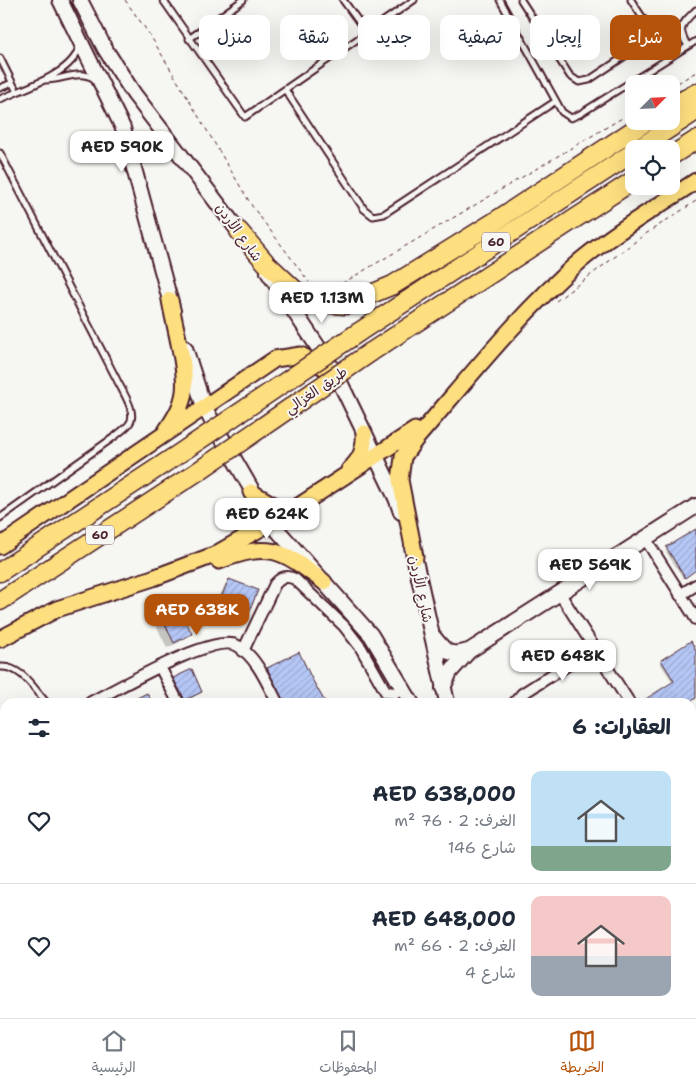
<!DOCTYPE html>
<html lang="ar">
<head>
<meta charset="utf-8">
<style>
	:root { --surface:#fff; --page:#f6f6f7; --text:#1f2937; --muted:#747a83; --line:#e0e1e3; --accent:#b45309 }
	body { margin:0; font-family:"Shantell Sans","Playpen Sans Arabic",sans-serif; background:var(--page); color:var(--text); direction:rtl; height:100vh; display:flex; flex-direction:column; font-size:19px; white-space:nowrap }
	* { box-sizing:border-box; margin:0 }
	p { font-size:16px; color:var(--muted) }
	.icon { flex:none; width:28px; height:28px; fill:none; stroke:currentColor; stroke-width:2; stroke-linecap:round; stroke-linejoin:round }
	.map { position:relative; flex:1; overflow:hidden; direction:ltr }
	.panel { position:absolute; left:0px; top:698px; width:696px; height:321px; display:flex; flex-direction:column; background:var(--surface); border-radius:15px 15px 0 0; box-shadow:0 5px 20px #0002; direction:rtl }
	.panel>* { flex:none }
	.hud { position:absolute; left:15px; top:15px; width:666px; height:45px; direction:rtl; display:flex; gap:10px }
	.needle { width:32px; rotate:66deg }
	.controls { position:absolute; left:625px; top:75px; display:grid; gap:10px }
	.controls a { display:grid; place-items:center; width:55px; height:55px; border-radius:10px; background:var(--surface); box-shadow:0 5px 20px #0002; font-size:25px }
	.price { position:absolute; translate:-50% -42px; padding:0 11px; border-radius:10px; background:#fff; color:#222; font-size:16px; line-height:32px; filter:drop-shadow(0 1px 2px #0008) }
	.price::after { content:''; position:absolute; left:50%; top:30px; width:15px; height:11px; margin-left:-8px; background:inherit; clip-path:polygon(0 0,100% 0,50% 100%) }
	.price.current { background:var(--accent); color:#fff }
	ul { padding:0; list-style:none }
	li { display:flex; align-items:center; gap:15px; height:125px; padding:0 25px }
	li+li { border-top:1px solid var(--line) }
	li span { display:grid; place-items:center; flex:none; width:140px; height:100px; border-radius:10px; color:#555 }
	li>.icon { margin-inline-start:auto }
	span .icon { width:60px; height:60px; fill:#fffc; stroke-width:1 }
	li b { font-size:21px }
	h2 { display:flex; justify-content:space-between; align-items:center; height:60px; padding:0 25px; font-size:21px }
	.chip { padding:0 18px; border-radius:10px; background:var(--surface); box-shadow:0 5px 20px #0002; font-size:18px; line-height:45px }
	.chip.current { background:var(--accent); color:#fff }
	.menu { display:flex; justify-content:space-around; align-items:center; height:70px; border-top:1px solid var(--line); background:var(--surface); font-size:14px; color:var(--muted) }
	.menu a { display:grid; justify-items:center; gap:2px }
	.menu .current { color:var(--accent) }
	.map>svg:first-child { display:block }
	.shadow { fill:#0003 }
	.building { fill:url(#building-hatch); stroke:#4a1f2b }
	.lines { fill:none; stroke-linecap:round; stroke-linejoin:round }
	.lane-casing { stroke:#4a1f2b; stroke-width:9 }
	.street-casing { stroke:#4a1f2b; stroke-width:14 }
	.secondary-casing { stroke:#4a1f2b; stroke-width:18 }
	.primary-casing { stroke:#4a1f2b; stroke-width:19 }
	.highway-casing { stroke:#4a1f2b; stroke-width:21 }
	.path { stroke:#4a1f2b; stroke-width:1; stroke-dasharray:4 4; stroke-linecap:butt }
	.lane { stroke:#f6f6f2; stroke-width:5 }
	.street { stroke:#f6f6f2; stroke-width:10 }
	.secondary { stroke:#f6f6f2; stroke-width:14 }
	.primary { stroke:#fddf80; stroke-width:15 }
	.highway { stroke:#fddf80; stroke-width:18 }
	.highway-bridge-casing { stroke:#4a1f2b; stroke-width:21; stroke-linecap:butt }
	.highway-bridge { stroke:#fddf80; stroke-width:18 }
	.labels { text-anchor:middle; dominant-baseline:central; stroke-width:4; stroke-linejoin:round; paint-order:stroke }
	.shield { fill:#f6f6f2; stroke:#7e6067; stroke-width:1 }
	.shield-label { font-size:12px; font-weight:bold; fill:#4a1f2b }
	.street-label { font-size:14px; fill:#4a1f2b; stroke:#f6f6f2 }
</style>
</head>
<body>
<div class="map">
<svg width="696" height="1018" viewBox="0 0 696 1018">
	<defs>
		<pattern id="building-hatch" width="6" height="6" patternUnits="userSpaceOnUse" patternTransform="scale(1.25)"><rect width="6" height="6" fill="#b5c7f6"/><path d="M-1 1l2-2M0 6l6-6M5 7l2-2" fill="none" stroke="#9daad3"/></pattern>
	</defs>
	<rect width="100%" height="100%" fill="#f6f6f2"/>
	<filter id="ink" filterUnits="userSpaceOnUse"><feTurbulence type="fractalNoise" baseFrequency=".02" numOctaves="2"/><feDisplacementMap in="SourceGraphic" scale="10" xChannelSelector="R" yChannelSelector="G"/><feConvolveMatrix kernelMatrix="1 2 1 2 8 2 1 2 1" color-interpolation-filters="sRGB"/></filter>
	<g filter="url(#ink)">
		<path class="shadow" d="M696,529v41l-13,8 -18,-28z
			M229,580l16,39 -4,4 -15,-6 -2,2 -11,-7 12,-28z
			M162,619l29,14 -7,7 -17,8 -11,-23z
			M696,652v45l-9,5h-43l29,-19 -13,-20 2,-2z
			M298,654l26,48h-50l-13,-26 7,-6z
			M174,679l27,13 -15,10h-10l-9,-17z
			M0,720l5,8v9l-5,4z
			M696,821v36l-5,3v-36z
			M0,846l5,7v33l-5,4z
			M696,878v39l-5,3v-39z
			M5,949v32l-5,3v-32z
			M696,965v53h-5l-3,-4h3v-46z
			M29,1014h66l-8,4h-66z
			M159,1014h39l2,4h-39z
			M462,1014h20l-3,4z"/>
		<path class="building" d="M696,529v41l-11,8 -19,-31z
			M229,579l29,11 -12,30 -15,-7 -2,2 -12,-8z
			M180,609l12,25 -18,9 -12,-25z
			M691,641l5,9v48l-7,4h-48l33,-21 -13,-21z
			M299,652l13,27 13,23h-41l-17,-34z
			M192,669l10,23 -17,8 -12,-22z
			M147,693l5,9h-23z"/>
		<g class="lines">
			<defs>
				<path id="lane" d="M163,0l82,117 169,-117
					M343,0l24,33
					M500,0l62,112 9,6 9,-4 116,-73
					M521,0l49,76 9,6 10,-2 66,-44
					M631,0l38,58
					M189,39l54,-39
					M688,46c-12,-19 -6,-22 8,-36
					M0,58l17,34
					M46,80c17,0 33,-11 49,-1
					M0,88l12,-5
					M286,91l78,118 9,7 11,-2 172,-113
					M0,99c23,-10 75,-26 79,-53
					M0,153l117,227c5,11 21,33 12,44 -4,5 -10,9 -15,13l-114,81
					M0,667c21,-2 34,22 46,35
					M691,764h5
					M691,771l5,8
					M691,799l5,-2
					M383,1014l2,3 9,-3
					M440,1014l3,4
					M497,1014l2,4
					M532,1014l2,4
					M471,1016l1,2
					M509,1018l9,-4"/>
				<path id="street" d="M645,538l51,81
					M560,594l69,108
					M680,595l16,-10
					M243,651l32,-67c6,-7 12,-9 20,-5l49,47 17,22 25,44 10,1 7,-6
					M160,667l18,35
					M91,702c25,-12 124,-71 147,-56 19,12 29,37 39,56
					M515,702l7,-8 72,-46
					M0,758l5,-4
					M0,810l5,7
					M691,868l5,-3
					M0,940l5,-3
					M691,941l5,-3
					M0,1005l5,-3
					M161,1014l2,4
					M234,1014l2,4
					M332,1014l2,4
					M620,1014l3,4
					M679,1014l2,4
					M108,1018l8,-4"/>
				<path id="secondary" d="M60,0l63,128 50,183
					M80,0l25,49 29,45 110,144
					M268,272l68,102 60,124 5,14
					M185,348l19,59 67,116 100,112 40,67
					M412,547l35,155
					M433,636c12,15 15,21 35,15
					M443,688l7,-16 19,-21 227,-145
					M567,1014l2,4
					M578,1014l3,4
					M590,1014l2,4"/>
				<path id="primary" d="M166,431c8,-12 16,-24 18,-39 3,-24 -10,-67 -14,-92
					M349,470c12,-11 16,-21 15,-37
					M251,492l26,15 14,4
					M0,546l275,-187 26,-4 35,19
					M415,557l-15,-77 3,-23 12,-17c53,-61 104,-126 165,-179 36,-30 77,-54 116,-80
					M219,561c53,-20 62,-11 105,21
					M0,639l57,-30 96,-31 61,-23 77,-44 124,-81"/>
				<path id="highway" d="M671,107l25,-14
					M638,149l58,-38
					M671,156l25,-16
					M239,231l27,32 31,29 25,11 23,2 48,-20 98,-61 156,-103
					M359,332l275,-180
					M371,352l263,-172
					M0,572l186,-123
					M0,601l200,-131"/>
			</defs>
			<use href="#lane" class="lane-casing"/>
			<use href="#street" class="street-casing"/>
			<use href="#secondary" class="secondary-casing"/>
			<use href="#primary" class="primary-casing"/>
			<use href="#highway" class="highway-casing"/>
			<path class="path" d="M125,0l25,35 102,171 57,76
				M671,87l25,-15
				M319,287h14l10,-4 291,-172
				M556,301l88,-66 52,-34"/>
			<use href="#lane" class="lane"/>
			<use href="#street" class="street"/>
			<use href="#secondary" class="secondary"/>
			<use href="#primary" class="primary"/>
			<use href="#highway" class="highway"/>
			<defs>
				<path id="highway-bridge" d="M186,449l173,-117
					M200,470l171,-118"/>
			</defs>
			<use href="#highway-bridge" class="highway-bridge-casing"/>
			<use href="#highway-bridge" class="highway-bridge"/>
		</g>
	</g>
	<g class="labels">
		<g class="shield">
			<rect x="482" y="232.5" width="28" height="19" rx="4"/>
			<rect x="86" y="525.5" width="28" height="19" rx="4"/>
		</g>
		<g class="shield-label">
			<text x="496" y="242">60</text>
			<text x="100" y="535">60</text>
		</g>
		<g class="street-label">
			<text transform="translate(239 232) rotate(54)">شارع الأردن</text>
			<text transform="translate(316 390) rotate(-34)">طريق الغزالي</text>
			<text transform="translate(421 589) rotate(78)">شارع الأردن</text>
		</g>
	</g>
</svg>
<div class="controls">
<a><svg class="needle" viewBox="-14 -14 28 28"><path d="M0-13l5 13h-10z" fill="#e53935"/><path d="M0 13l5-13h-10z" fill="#747a83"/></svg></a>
<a><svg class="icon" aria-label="locate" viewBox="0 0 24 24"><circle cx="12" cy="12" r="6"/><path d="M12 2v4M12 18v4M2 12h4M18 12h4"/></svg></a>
</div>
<b class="price" style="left:122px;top:173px">AED 590K</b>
<b class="price" style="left:322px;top:324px">AED 1.13M</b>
<b class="price" style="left:267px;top:540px">AED 624K</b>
<b class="price" style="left:590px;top:591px">AED 569K</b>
<b class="price current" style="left:197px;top:636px">AED 638K</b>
<b class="price" style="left:563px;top:682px">AED 648K</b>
<div class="hud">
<a class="chip current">شراء</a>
<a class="chip">إيجار</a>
<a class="chip">تصفية</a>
<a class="chip">جديد</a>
<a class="chip">شقة</a>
<a class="chip">منزل</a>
</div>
<section class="panel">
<h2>العقارات: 6<svg class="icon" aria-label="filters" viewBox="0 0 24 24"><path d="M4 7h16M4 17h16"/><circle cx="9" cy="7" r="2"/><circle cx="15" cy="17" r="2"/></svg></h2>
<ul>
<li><span style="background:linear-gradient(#bfe0f5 75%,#7fa58c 0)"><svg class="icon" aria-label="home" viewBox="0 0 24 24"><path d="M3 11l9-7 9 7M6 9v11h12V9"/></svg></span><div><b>AED 638,000</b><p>الغرف: 2 · 76 m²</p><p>شارع 146</p></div><svg class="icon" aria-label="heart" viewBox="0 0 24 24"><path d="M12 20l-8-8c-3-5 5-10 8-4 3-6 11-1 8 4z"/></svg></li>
<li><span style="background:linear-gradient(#f6c9c9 60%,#9aa5b1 0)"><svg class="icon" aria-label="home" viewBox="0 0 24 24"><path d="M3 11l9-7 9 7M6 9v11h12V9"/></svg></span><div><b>AED 648,000</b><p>الغرف: 2 · 66 m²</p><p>شارع 4</p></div><svg class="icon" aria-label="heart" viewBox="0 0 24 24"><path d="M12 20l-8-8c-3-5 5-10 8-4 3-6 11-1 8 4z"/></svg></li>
</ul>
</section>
</div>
<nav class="menu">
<a class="current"><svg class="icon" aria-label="map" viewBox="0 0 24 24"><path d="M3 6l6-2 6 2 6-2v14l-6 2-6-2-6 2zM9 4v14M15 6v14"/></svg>الخريطة</a>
<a><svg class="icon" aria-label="saved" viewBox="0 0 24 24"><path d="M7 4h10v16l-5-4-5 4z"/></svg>المحفوظات</a>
<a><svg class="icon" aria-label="home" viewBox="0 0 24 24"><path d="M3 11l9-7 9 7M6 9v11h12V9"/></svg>الرئيسية</a>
</nav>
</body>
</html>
